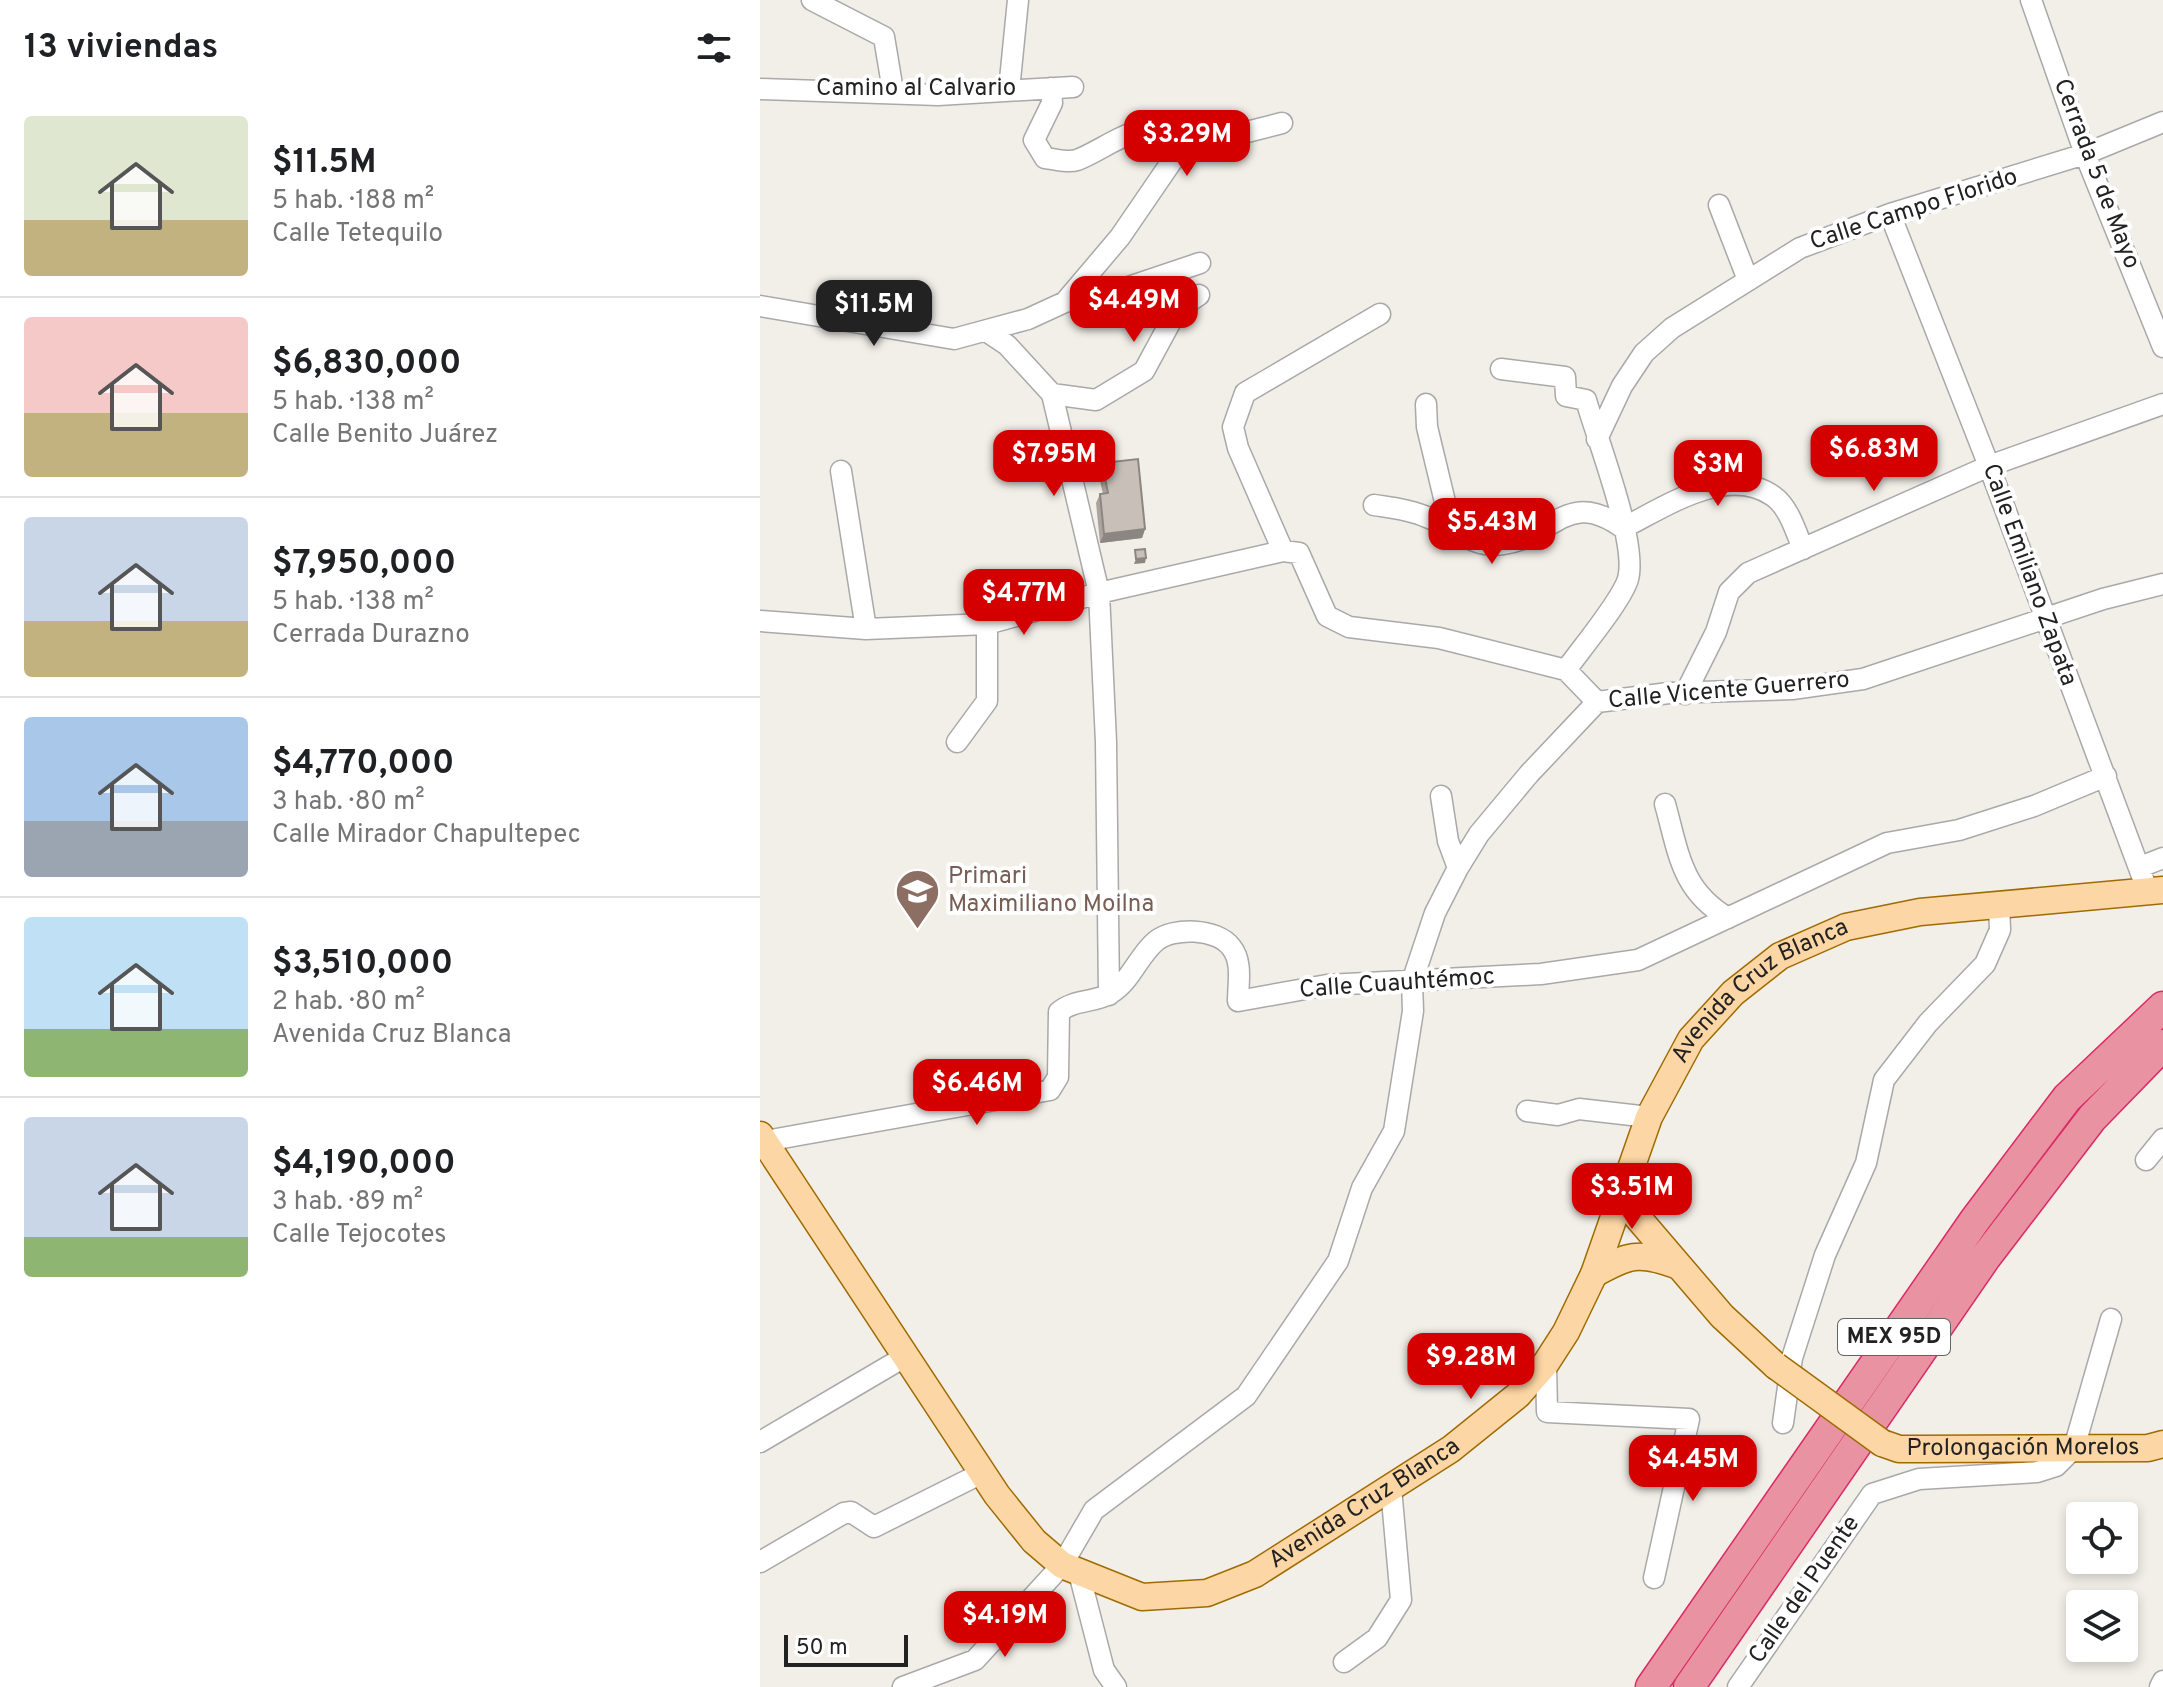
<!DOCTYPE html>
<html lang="es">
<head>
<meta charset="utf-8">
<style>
	:root { --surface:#fff; --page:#f6f6f6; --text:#202124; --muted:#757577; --line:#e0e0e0; --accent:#d40000 }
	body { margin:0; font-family:Overpass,sans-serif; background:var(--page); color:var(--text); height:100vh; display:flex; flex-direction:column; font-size:30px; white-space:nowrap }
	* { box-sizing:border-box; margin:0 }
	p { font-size:26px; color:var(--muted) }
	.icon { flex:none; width:44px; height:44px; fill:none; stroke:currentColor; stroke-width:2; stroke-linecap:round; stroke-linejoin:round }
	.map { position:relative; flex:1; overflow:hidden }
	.side { display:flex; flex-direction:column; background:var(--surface); width:760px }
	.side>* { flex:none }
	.buttons { position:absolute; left:1306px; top:1502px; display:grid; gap:16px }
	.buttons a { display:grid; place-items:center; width:72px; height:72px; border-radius:8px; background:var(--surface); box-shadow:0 4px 12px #0003; font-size:40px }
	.scale { position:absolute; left:24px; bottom:20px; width:124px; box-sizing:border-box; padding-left:8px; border:4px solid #222; border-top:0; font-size:22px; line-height:28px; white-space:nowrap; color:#222; -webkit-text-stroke:6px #fff; paint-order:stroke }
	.price { position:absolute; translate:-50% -68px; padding:0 18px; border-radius:16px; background:var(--accent); color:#fff; font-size:26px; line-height:52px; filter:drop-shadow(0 2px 4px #0008) }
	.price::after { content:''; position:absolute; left:50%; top:48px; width:24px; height:18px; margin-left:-12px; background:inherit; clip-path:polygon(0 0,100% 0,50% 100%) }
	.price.selected { background:#222; color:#fff }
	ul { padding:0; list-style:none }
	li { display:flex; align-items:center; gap:24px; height:200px; padding:0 24px }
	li+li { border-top:2px solid var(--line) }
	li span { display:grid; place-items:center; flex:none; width:224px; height:160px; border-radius:8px; color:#555 }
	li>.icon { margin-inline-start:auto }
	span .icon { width:96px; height:96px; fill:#fffc; stroke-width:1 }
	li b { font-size:34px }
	h2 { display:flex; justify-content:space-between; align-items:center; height:96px; padding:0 24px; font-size:34px }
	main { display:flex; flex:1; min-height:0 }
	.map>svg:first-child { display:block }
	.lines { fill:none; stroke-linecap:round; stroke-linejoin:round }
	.minor-casing { stroke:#a9a9a9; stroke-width:23 }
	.major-casing { stroke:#a06b00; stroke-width:29 }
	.highway-casing { stroke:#dc2a67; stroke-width:33 }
	.minor { stroke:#fff; stroke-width:20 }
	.major { stroke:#fcd6a4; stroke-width:26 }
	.highway { stroke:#e892a2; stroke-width:30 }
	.major-bridge-casing { stroke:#a06b00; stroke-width:29; stroke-linecap:butt }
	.major-bridge { stroke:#fcd6a4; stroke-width:26 }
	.wall { fill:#aba49e }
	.shaded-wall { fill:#8b8681 }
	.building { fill:#c7bfb8; stroke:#8b8681; stroke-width:2 }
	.labels { text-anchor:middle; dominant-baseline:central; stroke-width:8; stroke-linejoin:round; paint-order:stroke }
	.shield { fill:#fff; stroke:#646464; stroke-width:2 }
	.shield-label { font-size:22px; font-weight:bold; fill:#222 }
	.street-label { font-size:24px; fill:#222; stroke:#fff }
	.education-label { font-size:24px; fill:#785e54; stroke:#fff; text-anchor:start }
</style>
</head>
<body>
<main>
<section class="side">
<h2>13 viviendas<svg class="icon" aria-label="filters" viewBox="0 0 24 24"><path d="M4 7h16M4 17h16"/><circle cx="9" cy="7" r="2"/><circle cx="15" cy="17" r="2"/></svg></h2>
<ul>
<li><span style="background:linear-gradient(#dfe7d0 65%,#c2b280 0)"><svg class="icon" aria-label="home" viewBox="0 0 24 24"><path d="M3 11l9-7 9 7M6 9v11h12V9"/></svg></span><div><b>$11.5M</b><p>5 hab. · 188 m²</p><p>Calle Tetequilo</p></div></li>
<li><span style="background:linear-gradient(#f6c9c9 60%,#c2b280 0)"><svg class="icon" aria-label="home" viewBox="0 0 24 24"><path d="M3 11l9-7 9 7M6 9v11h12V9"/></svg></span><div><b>$6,830,000</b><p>5 hab. · 138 m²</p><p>Calle Benito Juárez</p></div></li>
<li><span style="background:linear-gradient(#c9d6e8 65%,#c2b280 0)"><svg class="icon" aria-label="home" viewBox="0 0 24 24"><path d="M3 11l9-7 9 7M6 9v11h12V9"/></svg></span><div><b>$7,950,000</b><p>5 hab. · 138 m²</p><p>Cerrada Durazno</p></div></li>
<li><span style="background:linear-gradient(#a9c7e8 65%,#9aa5b1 0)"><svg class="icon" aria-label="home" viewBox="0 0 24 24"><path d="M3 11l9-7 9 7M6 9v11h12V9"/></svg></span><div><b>$4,770,000</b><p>3 hab. · 80 m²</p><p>Calle Mirador Chapultepec</p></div></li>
<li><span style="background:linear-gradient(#bfe0f5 70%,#8fb573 0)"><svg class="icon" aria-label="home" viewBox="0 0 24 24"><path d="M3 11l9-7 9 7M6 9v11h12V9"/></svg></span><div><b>$3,510,000</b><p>2 hab. · 80 m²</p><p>Avenida Cruz Blanca</p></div></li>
<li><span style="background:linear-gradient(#c9d6e8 75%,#8fb573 0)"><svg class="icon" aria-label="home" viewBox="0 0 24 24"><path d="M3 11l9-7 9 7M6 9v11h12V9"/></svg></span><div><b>$4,190,000</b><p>3 hab. · 89 m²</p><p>Calle Tejocotes</p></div></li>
</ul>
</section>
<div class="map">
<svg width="1403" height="1687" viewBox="0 0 1403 1687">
	<rect width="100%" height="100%" fill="#f2efe9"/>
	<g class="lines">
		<defs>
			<path id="minor" d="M52,0l72,37 9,54
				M1271,0l54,154 78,193
				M0,89l178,6 135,-8
				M249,90l9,-90
				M424,139l55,-5 43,-11
				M959,205l29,75
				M1130,214l99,252 159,426
				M305,302l46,-9 89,-30
				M0,306l194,33 74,-20 37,-17 55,-65 63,-92 1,-6c-32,-31 -77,10 -107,21 -9,3 -22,-1 -32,-2l-11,-18 18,-37 -1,-15
				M226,331l21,14 45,49
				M741,369l64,8 1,19 20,4c11,39 52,143 42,179 -6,21 -47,70 -62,91l31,32
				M292,394l47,199 7,149 3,253
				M292,394l44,6 48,-29 33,-61 22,-15
				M666,404l1,23 25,104
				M837,439l25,-53 22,-33 28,-25 128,-80 90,-34 195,-60 78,-32
				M81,471l25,158
				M614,505c19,3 38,5 55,13 26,10 44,31 75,26 51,-8 63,-56 119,-16
				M863,528c42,-21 104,-64 150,-32 16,11 23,36 30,53
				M523,551l-45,-103 -5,-21 12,-34 135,-79
				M0,621l106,8 121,-5 112,-31 184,-42 16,2 28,63 22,11 90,11 127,32
				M925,694l31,-62 13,-40 19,-19 241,-107 174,-62
				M197,742l30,-41v-77
				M681,796l7,45 10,27
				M905,804c14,50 16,86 63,114
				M1380,867l23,-9
				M767,1111l31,4 21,-6 70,8
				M0,1142l290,-52 8,-13 1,-65c15,-13 36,-9 52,-19 20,-12 27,-37 45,-52 17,-14 61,-13 75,6 12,14 7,37 7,54l89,-16 214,-11 97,-14 249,-117 72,-13 75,-24 72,-30
				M1386,1160l17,-21
				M786,1363l1,49 142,7 -35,159
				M1023,1423l9,-65 33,-103 41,-92 18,-83 44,-57 57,-59 15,-34 -1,-26
				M0,1442l146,-86
				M0,1562l84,-49 7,-1 23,15 108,-54
				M319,1573l25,97 12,17
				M584,1662l33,-24 24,-38 -10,-112
				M143,1687l72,-27 87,-95 32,-55 152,-114 92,-135 24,-73 32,-57 19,-120 -1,-29 23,-69 23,-45 21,-34 50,-60 68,-72 72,-9 123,-4 71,-10 240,-80 60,-15
				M978,1687l134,-193 47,-15 118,-7 19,-6 18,-18 37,-129
				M1400,1687l3,-6"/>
			<g id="major">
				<path id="s1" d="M0,1135l237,360 37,46 28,24 80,32 65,-4 48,-19 196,-125 67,-54 28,-32 20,-31 28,-58 55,-157 42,-78 42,-46 47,-37 66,-29 74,-15 243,-22"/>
				<path d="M861,1198l101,118 54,50"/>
				<path d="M834,1274c34,-19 44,-23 82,-9"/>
				<path id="s2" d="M1122,1443l17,6h20l229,-1 15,-4"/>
			</g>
			<path id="highway" d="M891,1687l324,-467 92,-122 96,-91
				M929,1687l296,-429 107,-140 71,-73"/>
		</defs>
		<use href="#minor" class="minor-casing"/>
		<use href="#major" class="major-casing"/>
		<use href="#highway" class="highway-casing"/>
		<use href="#minor" class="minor"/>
		<use href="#major" class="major"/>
		<use href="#highway" class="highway"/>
		<defs>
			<path id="major-bridge" d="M1016,1366l106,77"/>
		</defs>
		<use href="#major-bridge" class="major-bridge-casing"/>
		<use href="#major-bridge" class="major-bridge"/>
	</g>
	<path class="wall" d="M342,463l43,66 -3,9 -42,5 -4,-40 4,-9h3l-5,-22z"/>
	<path class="shaded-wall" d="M385,529l-3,9 -42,5 4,-9z
		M386,558l-1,5 -11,1 2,-5z"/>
	<path class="building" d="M378,459l7,70 -41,5 -4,-40 8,-1 -6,-30z
		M385,549l1,9 -10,1 -1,-9z"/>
	<defs>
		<symbol id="school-pin" viewBox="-11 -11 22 30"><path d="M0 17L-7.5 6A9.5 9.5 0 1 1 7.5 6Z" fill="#8d6e63" stroke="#fff"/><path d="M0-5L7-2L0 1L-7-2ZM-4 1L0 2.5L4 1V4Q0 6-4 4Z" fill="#fff"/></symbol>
	</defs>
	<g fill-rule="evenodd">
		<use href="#school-pin" x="132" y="866" width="51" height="69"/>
	</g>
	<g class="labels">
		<rect class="shield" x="1078" y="1319" width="112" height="36" rx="6"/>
		<g class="shield-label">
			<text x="1134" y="1337">MEX 95D</text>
		</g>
		<g class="street-label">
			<text x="156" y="89">Camino al Calvario</text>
			<text transform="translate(1336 174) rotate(69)">Cerrada 5 de Mayo</text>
			<text transform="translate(1154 210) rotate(-18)">Calle Campo Florido</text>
			<text transform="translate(1269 575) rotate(70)">Calle Emiliano Zapata</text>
			<text transform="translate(969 691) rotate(-5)">Calle Vicente Guerrero</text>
			<text transform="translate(637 984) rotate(-4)">Calle Cuauhtémoc</text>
			<text stroke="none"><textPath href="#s1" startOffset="1532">Avenida Cruz Blanca</textPath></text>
			<text stroke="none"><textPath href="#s2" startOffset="142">Prolongación Morelos</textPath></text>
			<text stroke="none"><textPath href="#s1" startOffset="860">Avenida Cruz Blanca</textPath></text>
			<text transform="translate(1045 1590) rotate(-55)">Calle del Puente</text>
		</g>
		<g class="education-label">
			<text x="188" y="877">Primari<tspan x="188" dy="28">Maximiliano Moilna</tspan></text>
		</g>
	</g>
</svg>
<div class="buttons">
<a><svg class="icon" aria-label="locate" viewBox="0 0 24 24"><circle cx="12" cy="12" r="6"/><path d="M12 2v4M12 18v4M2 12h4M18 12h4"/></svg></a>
<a><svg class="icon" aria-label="layers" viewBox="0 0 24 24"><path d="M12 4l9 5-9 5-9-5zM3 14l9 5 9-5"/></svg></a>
</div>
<div class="scale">50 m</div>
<b class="price" style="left:427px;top:178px">$3.29M</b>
<b class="price" style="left:374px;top:344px">$4.49M</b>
<b class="price selected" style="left:114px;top:348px">$11.5M</b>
<b class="price" style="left:1114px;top:493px">$6.83M</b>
<b class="price" style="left:294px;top:498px">$7.95M</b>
<b class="price" style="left:958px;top:508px">$3M</b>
<b class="price" style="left:732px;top:566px">$5.43M</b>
<b class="price" style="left:264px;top:637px">$4.77M</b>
<b class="price" style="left:217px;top:1127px">$6.46M</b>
<b class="price" style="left:872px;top:1231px">$3.51M</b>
<b class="price" style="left:711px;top:1401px">$9.28M</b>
<b class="price" style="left:933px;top:1503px">$4.45M</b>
<b class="price" style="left:245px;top:1659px">$4.19M</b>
</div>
</main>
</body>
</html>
